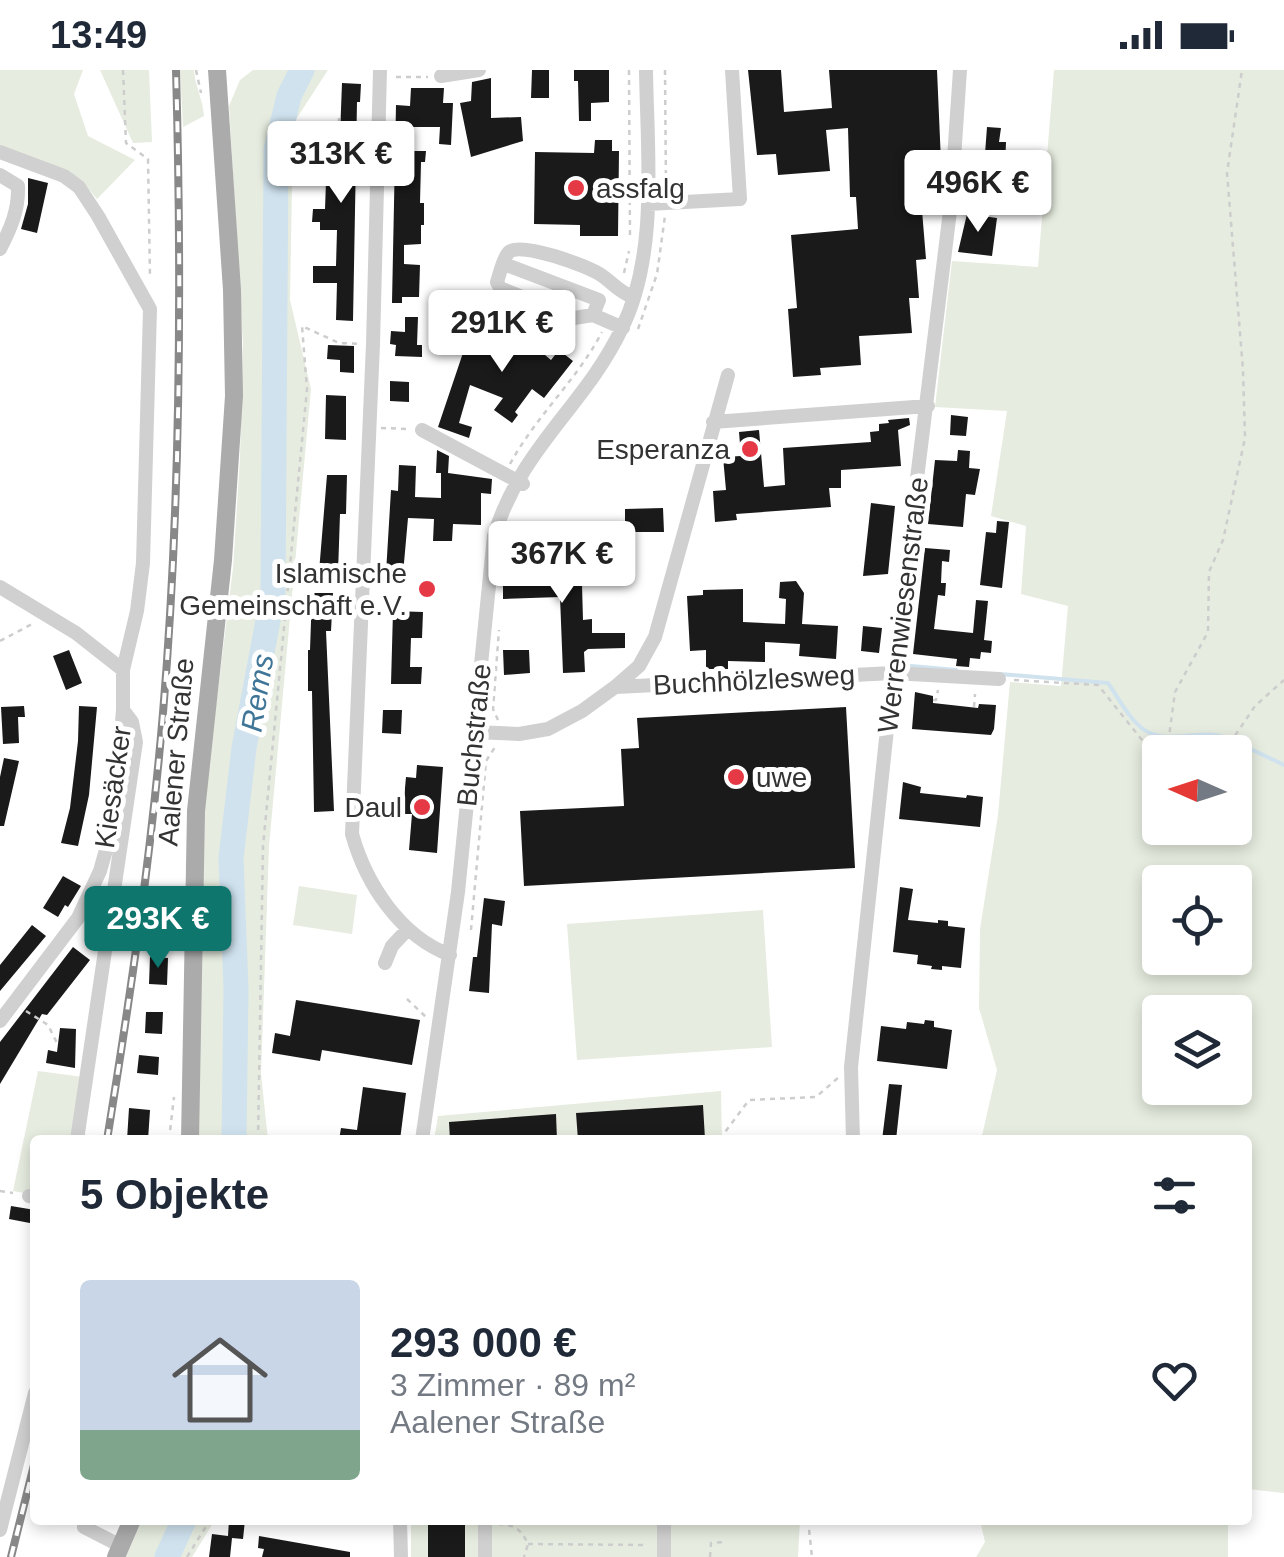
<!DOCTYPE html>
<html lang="de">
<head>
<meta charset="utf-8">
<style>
	:root { --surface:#fff; --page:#f2f2f3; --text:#1f2937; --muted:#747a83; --line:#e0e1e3; --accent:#0f766e }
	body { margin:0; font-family:Helvetica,sans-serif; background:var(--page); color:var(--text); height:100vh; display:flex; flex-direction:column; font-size:38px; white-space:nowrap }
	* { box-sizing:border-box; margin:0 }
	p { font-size:32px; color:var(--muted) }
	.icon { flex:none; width:55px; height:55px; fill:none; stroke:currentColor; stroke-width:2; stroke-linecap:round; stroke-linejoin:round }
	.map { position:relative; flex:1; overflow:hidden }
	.panel { position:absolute; left:30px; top:1065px; width:1222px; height:390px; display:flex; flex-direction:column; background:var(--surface); border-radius:10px; box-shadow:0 5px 15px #0003 }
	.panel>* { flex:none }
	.needle { width:65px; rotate:273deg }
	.tools { position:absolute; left:1142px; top:665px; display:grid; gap:20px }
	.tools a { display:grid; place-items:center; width:110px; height:110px; border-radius:10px; background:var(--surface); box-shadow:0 5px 15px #0003; font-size:50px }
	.price { position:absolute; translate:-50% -85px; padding:0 22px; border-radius:10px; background:#fff; color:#222; font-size:32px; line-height:65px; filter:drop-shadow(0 2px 5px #0008) }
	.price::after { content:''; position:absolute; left:50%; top:60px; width:30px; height:22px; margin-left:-15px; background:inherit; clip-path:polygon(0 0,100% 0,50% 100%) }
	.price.active { background:var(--accent); color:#fff }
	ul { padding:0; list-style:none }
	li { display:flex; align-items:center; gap:30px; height:250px; padding:0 50px }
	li+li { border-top:2px solid var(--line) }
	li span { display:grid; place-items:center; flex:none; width:280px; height:200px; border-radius:10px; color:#555 }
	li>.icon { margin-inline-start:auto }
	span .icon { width:120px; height:120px; fill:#fffc; stroke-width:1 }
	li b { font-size:42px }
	h2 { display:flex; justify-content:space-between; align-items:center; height:120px; padding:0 50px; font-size:42px }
	.status { display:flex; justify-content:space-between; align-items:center; height:70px; padding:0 50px; background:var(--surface); direction:ltr }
	.status svg { height:28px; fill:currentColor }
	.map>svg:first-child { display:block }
	.green { fill:#e6ecdf; fill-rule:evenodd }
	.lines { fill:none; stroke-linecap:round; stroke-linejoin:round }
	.stream { stroke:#cfe2ee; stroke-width:4 }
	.river { stroke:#cfe2ee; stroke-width:25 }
	.building { fill:#1a1a1a }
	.path { stroke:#cdcdcd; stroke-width:2.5; stroke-dasharray:5 5; stroke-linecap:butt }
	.minor { stroke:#d0d0d0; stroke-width:14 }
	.major { stroke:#ababab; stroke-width:18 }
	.rail-casing { stroke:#888; stroke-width:8 }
	.rail { stroke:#fff; stroke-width:4; stroke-dasharray:11; stroke-linecap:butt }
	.poi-dot { fill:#e63946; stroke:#fff; stroke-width:4 }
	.labels { text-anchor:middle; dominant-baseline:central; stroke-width:10; stroke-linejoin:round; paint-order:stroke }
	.poi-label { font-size:28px; fill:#333; stroke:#fff; text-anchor:end }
	.street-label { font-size:28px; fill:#333; stroke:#fff }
	.water-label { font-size:30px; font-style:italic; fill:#3f7597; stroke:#fff }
</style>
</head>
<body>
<div class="status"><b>13:49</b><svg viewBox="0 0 49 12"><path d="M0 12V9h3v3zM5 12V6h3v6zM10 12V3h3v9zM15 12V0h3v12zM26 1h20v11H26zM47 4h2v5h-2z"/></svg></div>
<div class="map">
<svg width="1284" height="1487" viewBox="0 0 1284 1487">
	<rect width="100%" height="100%" fill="#fff"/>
	<path class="green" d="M0,0h83l-9,24 14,42 47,24 -38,39 -14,-17 -83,-36z
		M100,0h49l3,72 -19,1z
		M180,0h14c1,16 9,30 10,46l-21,11z
		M253,0h75l-35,54 -3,176 21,89 -42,457 -8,228 7,66h-71l6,-329 30,-243 7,-110 3,-114 -14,-238 11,-26z
		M1054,0h230v1423l-36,-4v-349h-267l16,-70 -18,-62 1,-79 18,-114 12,-133 51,4 7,-80 -47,-12 5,-68 -35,-10 16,-105 -72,-4 17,-146 86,6zM1160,682h75v76h-75zM1160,812h75v76h-75zM1160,942h75v76h-75z
		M299,816l58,9 -5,39 -59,-9z
		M763,840l9,137 -195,13 -10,-136z
		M38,1001l45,6 -9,63h-39v55l-22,-4z
		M721,1021l1,49h-288l4,-24z
		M142,1450h73l-23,37h-66z
		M411,1450h389l-2,37h-387z
		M980,1450h248v37h-252l9,-15z"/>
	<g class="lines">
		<path class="stream" d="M911,596l45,4
			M1000,604l108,9c10,14 21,36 35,46 24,18 60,-3 86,10
			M1234,671l50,24"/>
		<path class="river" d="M234,1070l2,-151 -5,-131 13,-110 29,-154 3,-444 13,-54 13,-26
			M167,1487l17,-37"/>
	</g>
	<path class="building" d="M532,0h17v28h-18z
		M574,0h35v32l-18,1v18h-12l-1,-40h-4z
		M748,0h33l3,42 48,-4 -3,-38h108l5,115 -22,1 6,73 -10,1 3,38h-10l3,35 -53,3 2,29 -41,3 1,7 -28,2 -5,-68 9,-1 -6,-73 67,-6 -2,-32h-6l-2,-69 -22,2 4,41 -52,4 -2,-21 -19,1z
		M491,8v40l30,-1 2,24 -52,16 -11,-54 11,-2 1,-19z
		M342,13l19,1 -1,18h-3l-4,219 -17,-1 1,-37h-24v-17h23l1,-36h-17v-8h-8l1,-13h12l1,-27h-15v-13l8,1v-8h20z
		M411,18h33l-1,15h10l-2,42 -12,-1 1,-17h-32l-1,24h19l-1,11h-4l-1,41h4v22h-3v19l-17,1v19l16,1 -1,32h-17v6h-10l4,-198 14,1z
		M987,57l14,1 -2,14h7l-1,26 -21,-1z
		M595,70h17v11h7l-1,85h-38v-11l-46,-1 1,-72 59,1z
		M28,108l20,5 -11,50 -16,-4 7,-25z
		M967,144l30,4 -5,38 -34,-4z
		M405,247h13l-1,28h5v12l-27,-1 1,-11 -6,-1 1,-13 14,1z
		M504,251l47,39 8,-10 14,11 -29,37 -12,-9 -17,23 3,3 -6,8 -18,-13 9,-12 -33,-13 -11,38 13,4 -3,11 -31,-11 30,-89 13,10z
		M328,275l26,1v27l-14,-1v-12l-13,-1z
		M390,311l19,1v20l-19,-1z
		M326,325l20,1v44l-21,-1z
		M951,345l17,2 -2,19 -16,-1z
		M909,348l1,7 -12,5 3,36 -60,4v18h-12l2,19 -95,7 1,6 -22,2 -2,-31 13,-1 -3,-33 18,-1 -2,-24 20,-2 5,57 21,-2 -2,-37 88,-6 -1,-10 9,-1v-7l10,-1 -1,-3z
		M437,380l12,6 -1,17 44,6 -1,15 -10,-1v32l-28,-1 -1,17h-19l1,-22 -26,-1 -5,56 -17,-1 5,-83 7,1 1,-26 17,1 -1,31 26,1v-25h-5z
		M958,380l12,1 -1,17 11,1 -5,26 -9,-1 -3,33 -35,-3 7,-64 22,1z
		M327,405h20l-1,39h-6l-2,59 -19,-1z
		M871,433l24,3 -7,68 -25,2z
		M663,438l1,24h-39v-23z
		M997,451l12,1 -7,66 -22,-3 6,-53 10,1z
		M527,478l1,36 32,-1 -1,-32 22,-1 2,70 9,-1v14h33v15l-37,1 -4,3 1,20 -22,1 -3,-76 -57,2v-14h5l-1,-36z
		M925,478l25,2 -1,12 -7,-1 -1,22h5l-1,13 -7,-1 -4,34 39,4 3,-33 12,1 -4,39 8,1 -1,12 -10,-1 -1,7 -10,-1 -1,9 -13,-1 1,-7 -44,-5z
		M796,511l8,12 -2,31 36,2 -2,33 -37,-3 1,-12 -35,-2v20l-37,-1v8h-22v-19l-16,1 -3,-55 16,-1v-5l40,-1v33l42,2 1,-25 -7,-1 1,-16z
		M312,523h21l-2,38h-5l8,180 -20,1 -2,-121h-4v-41h2z
		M393,541l30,1 -1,26h-11l-1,29h12l-1,17h-30z
		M863,556l19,2 -3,25 -18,-2z
		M69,580l13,33 -16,7 -13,-34z
		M503,580h26l1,23 -26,2z
		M915,622l18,4v7l45,5 1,-4 17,1 -2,24 -3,6 -79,-6z
		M24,636l1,11h-7l1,26 -16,1 -2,-37z
		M79,636l18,1 -8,88 -11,51 -17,-3 9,-35 8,-67z
		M846,637l9,161 -331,18 -4,-75 104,-5 -3,-57 18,-1 -2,-30z
		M383,640h19l-1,24 -19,-1z
		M4,688l15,3 -15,65h-4v-49z
		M417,695l26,2 -6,86 -28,-3 3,-36h-8l1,-26 1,-11 10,1z
		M903,712l18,5 -1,6 46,5 1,-3 16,2 -3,30 -81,-8z
		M63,806l18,10 -13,21 -3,-2 -7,12 -15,-9z
		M900,817l13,2 -5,31 30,3v-3l10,1v5l17,2 -4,40 -19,-2v4l-11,-1 1,-3 -15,-2 1,-9 -25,-3z
		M484,828l21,3 -3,25 -10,-2 -3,69 -20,-2 4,-34h4z
		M32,855l14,11 -46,55v-26z
		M73,877l17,13 -43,55 -5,-1 -42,70v-42z
		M150,887l18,1 -1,27 -18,-1z
		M296,930l124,20 -8,45 -90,-15 -2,11 -48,-8 3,-20 15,3z
		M146,942h17l-1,22 -17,-1z
		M925,950l9,1v6l18,3 -5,39 -70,-8 4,-35 25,3 1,-7 17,2z
		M60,958l16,1 -1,39 -29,-5 2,-13 9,2z
		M139,985l20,2 -1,18 -21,-2z
		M889,1014l13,1 -6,55h-14z
		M363,1017l43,6 -6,47h-61l2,-12 16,2z
		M703,1035l2,34 -127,1 -2,-27z
		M129,1038l21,2 -2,30h-21z
		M556,1044l1,26h-107l-1,-18z
		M11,1136l24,4v14l-26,-5z
		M229,1450h16l-2,19 -11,-1 -2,19h-21l3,-23 16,2z
		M438,1450h27v37h-37v-34h10z
		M259,1466l91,16v5h-88l2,-8 -6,-1z"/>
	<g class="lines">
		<path class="path" d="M123,0l3,73 22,16 2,118
			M196,0l5,23
			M629,0l1,168
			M665,0l1,118
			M396,7h32
			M338,83l1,-36
			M624,203l5,-22
			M638,259l19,-55 8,-58
			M381,358l27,1
			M510,394c26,-48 67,-84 92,-132
			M0,571l34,-18
			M1014,610l84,5 52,65 10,6
			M933,630h3l2,-10
			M974,637l1,-13
			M498,650l-5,-11 6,-79
			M1167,682l8,-60 33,-60 1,-60 14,-32 22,-102 -2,-68 -16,-197 15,-103
			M1224,682l31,-46 29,-26
			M471,860l15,-169 9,-14
			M407,929l20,19
			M26,941l22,14 10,20
			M169,1070l5,-43
			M258,1070l5,-294 44,-457 -5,-63 37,17 22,1
			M722,1070v-4l27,-36 67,-3 23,-20
			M0,1121l13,2
			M808,1450l4,37
			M498,1454c17,1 23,5 30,20l-4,13
			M528,1474l120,1
			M187,1487l23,-37
			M710,1487l1,-14 13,-1"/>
		<path class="minor" d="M380,0l-7,274 -21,490c14,50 48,102 98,121
			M441,6l38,-6
			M0,82l64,24 15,11 19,29 52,93 -7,254 -6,48 -14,59v40l-10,115 -13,46 -22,47 -78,103
			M0,105l18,11c1,23 -7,42 -18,63
			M648,134l92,-5 -8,-129
			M504,194l95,36 -6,15
			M623,258l-30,-13 -19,3 -74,-30 -3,-6c3,-9 6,-24 12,-30 11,-11 79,14 92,23 12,8 18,17 32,22
			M713,352l215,-16
			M422,360l101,54
			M0,517l76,46 47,37
			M616,617l277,-14 106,6
			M474,662l45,2 29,-5 34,-18 33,-24 24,-21 16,-29 73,-262
			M385,893l7,-17 16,-17
			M77,1070l59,-398 -4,-20 -9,-12
			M422,1070l36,-248 36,-356c27,-89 91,-130 128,-208 37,-75 25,-177 24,-258
			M853,1070l-2,-73 42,-394 58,-470 9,-133
			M29,1126l6,1
			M85,1450l-1,7 37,19
			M400,1450l1,37
			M485,1450v37
			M664,1450v37
			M0,1460l35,-137"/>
		<path class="major" d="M190,1070l6,-329 27,-251 11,-164 -2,-106 -15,-220
			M116,1487l16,-37"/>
		<defs>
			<path id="rail" d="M107,1070c23,-142 44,-284 56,-427 18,-214 19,-429 13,-643
				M11,1487l24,-96"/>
		</defs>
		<use href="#rail" class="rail-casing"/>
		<use href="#rail" class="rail"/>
	</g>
	<g class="poi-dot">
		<circle cx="576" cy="118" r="10"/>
		<circle cx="750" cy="379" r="10"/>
		<circle cx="427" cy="519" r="10"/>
		<circle cx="736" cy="707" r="10"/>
		<circle cx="422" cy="737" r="10"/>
	</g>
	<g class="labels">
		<g class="poi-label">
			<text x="596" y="118" text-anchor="start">assfalg</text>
			<text x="730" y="379">Esperanza</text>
			<text x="407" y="503">Islamische<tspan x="407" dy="32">Gemeinschaft e.V.</tspan></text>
			<text x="756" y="707" text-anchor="start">uwe</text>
			<text x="402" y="737">Daul</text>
		</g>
		<g class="street-label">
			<text transform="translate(903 535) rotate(-83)">Werrenwiesenstraße</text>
			<text transform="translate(754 610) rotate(-3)">Buchhölzlesweg</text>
			<text transform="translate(474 665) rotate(-84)">Buchstraße</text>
			<text transform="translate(176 682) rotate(-85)">Aalener Straße</text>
			<text transform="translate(113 717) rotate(-82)">Kiesäcker</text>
		</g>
		<g class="water-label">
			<text transform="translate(257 623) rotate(-81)">Rems</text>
		</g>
	</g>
</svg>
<div class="tools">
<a><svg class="needle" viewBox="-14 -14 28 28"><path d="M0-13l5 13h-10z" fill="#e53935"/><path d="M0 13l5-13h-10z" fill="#747a83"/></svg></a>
<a><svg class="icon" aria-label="locate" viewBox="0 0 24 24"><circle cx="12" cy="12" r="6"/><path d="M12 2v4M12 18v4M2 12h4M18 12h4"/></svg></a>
<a><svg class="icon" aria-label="layers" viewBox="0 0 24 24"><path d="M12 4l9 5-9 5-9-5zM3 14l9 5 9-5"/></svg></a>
</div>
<b class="price" style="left:341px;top:136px">313K €</b>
<b class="price" style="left:978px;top:165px">496K €</b>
<b class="price" style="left:502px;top:305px">291K €</b>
<b class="price" style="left:562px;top:536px">367K €</b>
<b class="price active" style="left:158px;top:901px">293K €</b>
<section class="panel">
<h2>5 Objekte<svg class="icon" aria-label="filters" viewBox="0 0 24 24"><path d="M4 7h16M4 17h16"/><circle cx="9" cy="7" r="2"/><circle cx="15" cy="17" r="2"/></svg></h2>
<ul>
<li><span style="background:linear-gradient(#c9d6e8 75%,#7fa58c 0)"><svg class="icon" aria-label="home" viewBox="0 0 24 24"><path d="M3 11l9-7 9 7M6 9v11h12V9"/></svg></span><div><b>293 000 €</b><p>3 Zimmer · 89 m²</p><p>Aalener Straße</p></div><svg class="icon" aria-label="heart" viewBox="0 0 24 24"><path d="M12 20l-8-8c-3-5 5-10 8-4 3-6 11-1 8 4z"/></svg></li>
</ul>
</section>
</div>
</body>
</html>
